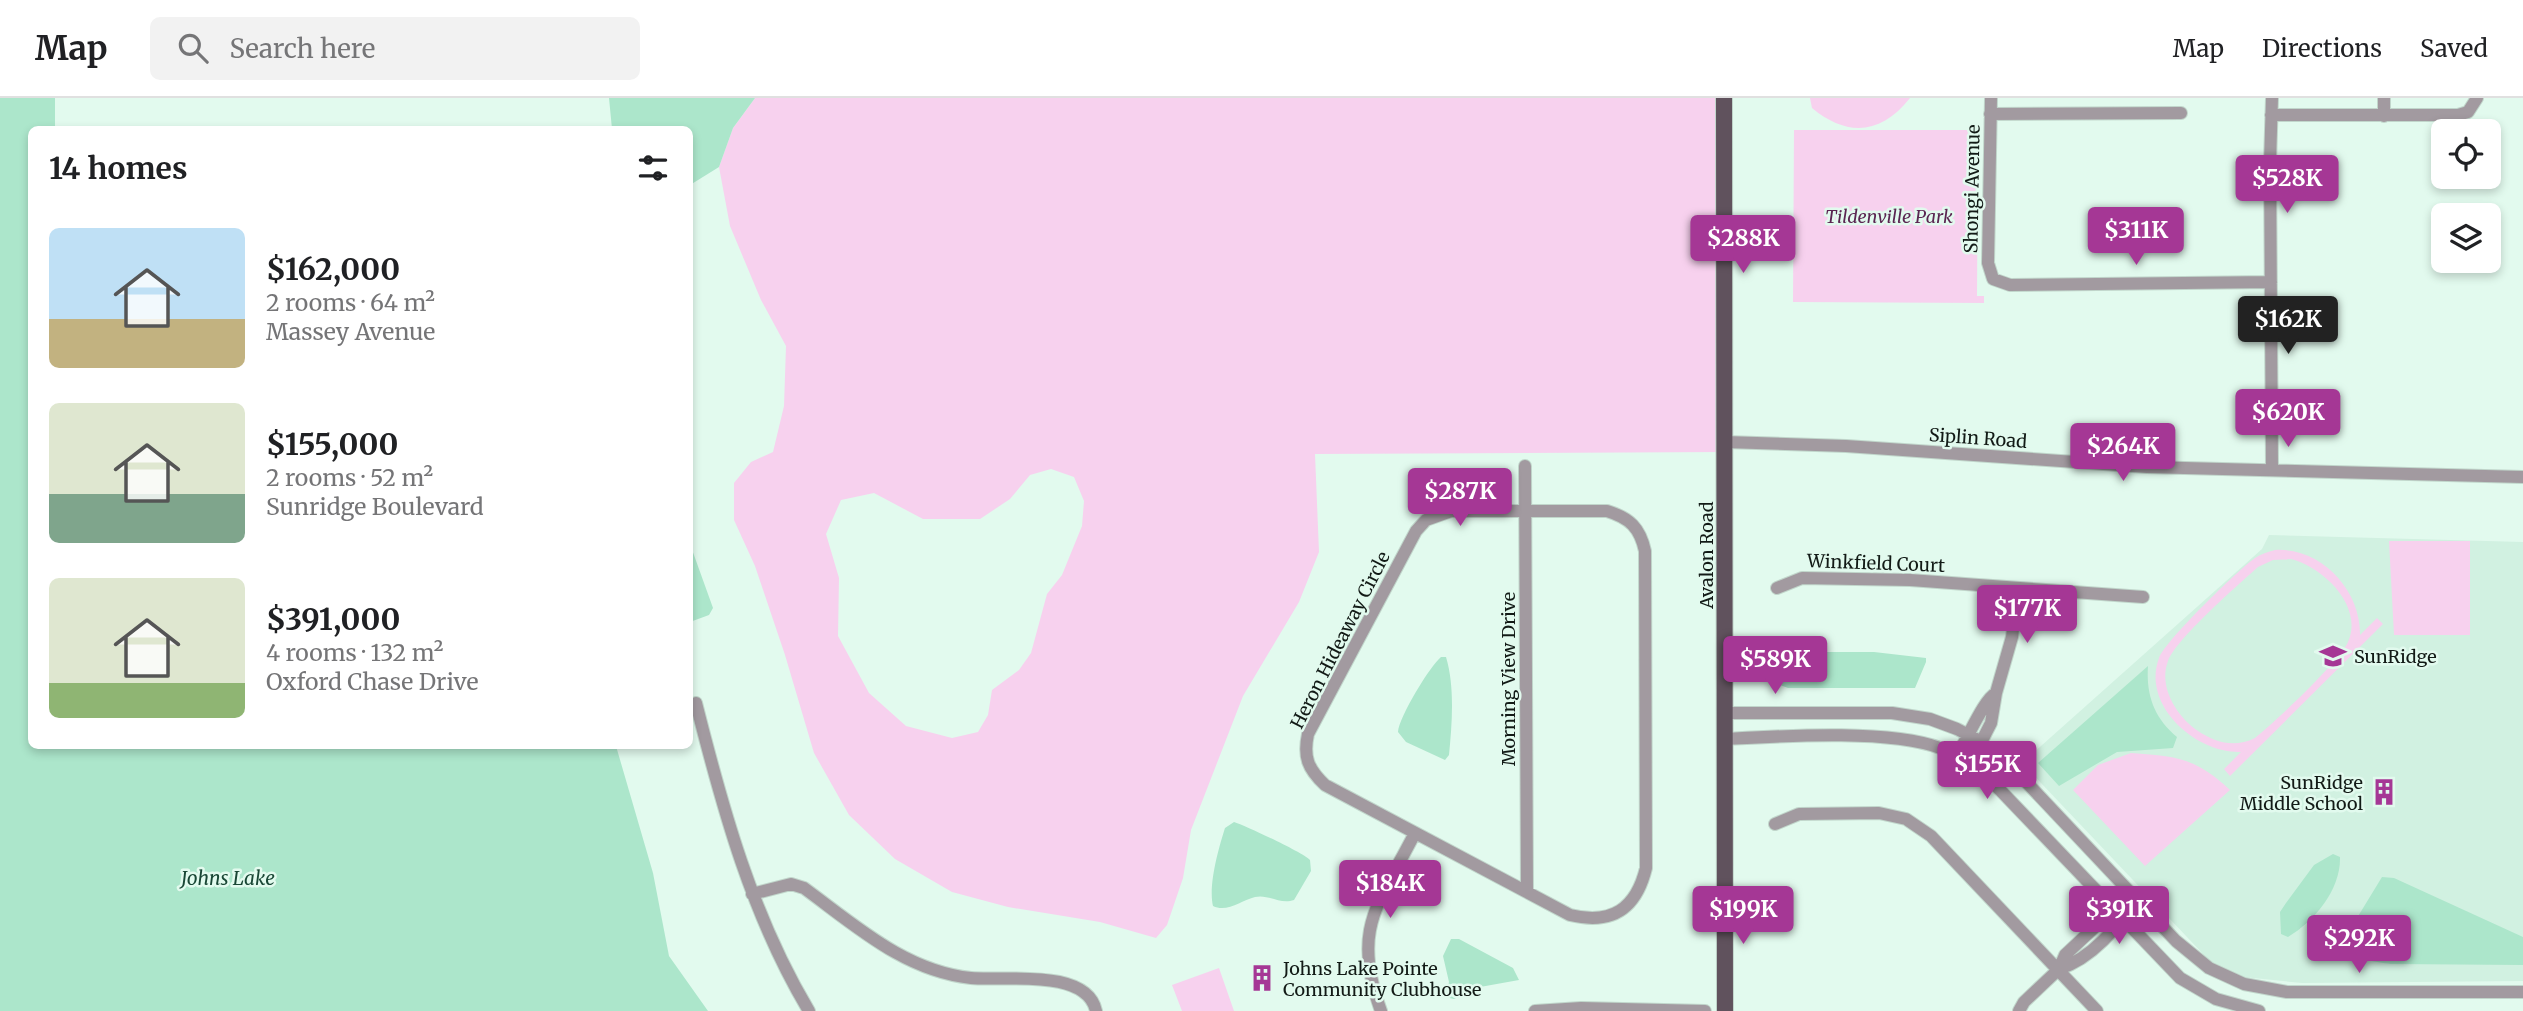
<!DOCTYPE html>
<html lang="en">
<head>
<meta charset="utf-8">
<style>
	:root { --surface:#fff; --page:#f2f2f2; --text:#202124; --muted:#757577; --line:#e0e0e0; --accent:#a53795 }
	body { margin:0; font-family:Merriweather,serif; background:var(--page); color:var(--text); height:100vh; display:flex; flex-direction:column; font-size:26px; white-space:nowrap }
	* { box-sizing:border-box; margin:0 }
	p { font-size:23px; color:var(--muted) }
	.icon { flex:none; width:38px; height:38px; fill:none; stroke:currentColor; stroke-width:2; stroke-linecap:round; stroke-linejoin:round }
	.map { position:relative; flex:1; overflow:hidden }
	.details { position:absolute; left:28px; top:28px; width:665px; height:623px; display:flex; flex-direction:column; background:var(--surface); border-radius:10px; box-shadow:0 4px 10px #0003 }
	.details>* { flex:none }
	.fabs { position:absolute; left:2431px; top:21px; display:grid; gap:14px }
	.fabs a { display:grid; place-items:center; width:70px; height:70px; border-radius:10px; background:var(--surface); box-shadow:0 4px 10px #0003; font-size:35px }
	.price { position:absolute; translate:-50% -60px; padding:0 16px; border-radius:7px; background:var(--accent); color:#fff; font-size:23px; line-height:46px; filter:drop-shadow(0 2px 4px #0008) }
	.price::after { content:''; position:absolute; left:50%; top:42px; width:21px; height:16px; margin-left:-10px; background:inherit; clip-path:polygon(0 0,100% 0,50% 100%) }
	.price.selected { background:#222; color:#fff }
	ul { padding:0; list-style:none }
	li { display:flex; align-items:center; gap:21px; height:175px; padding:0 21px }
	li span { display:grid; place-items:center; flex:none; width:196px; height:140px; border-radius:10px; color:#555 }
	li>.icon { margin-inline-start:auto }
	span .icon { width:84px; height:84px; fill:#fffc; stroke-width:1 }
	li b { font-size:30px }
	h2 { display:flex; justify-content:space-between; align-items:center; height:84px; padding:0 21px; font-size:30px }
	header { display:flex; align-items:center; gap:42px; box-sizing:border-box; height:98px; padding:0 35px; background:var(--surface); border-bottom:2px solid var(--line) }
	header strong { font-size:33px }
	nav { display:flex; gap:38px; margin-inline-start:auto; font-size:24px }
	.search { width:490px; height:63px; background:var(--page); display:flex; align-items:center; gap:18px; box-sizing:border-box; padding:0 24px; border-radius:10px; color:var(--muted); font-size:26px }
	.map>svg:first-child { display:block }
	.built { fill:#d1f1e1 }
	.green { fill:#f7d1ee; fill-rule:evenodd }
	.water { fill:#ace6cb }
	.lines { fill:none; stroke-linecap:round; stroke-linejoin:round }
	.minor-casing { stroke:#c1d6cb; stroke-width:14 }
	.major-casing { stroke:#c1d6cb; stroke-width:18 }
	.minor { stroke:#a29aa0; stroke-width:12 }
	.major { stroke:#60525d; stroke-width:16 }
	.labels { text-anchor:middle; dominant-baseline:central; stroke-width:5; stroke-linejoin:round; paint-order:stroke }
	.street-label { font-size:18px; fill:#121a16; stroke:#e2faee }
	.park-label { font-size:18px; font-style:italic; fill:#5b2552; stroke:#e2faee }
	.poi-label { font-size:18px; fill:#121a16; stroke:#e2faee; text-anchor:start }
	.water-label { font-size:19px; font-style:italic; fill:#194735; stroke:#e2faee }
</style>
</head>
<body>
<header>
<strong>Map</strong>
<div class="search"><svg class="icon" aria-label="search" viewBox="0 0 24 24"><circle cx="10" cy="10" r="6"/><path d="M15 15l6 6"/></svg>Search here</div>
<nav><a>Map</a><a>Directions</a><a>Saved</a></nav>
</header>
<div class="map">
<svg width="2523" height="913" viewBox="0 0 2523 913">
	<rect width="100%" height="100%" fill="#e2faee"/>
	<path class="built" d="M2269,437l254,7v439l-221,2 -79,-8 -201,-212 240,-214z"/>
	<path class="green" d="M755,0h969l1,354 -410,2 4,98 -20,50 -56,94 -52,134 -8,48 -16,47 -11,13 -56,-16 -92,-15 -56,-15 -57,-33 -46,-44 -35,-62 -29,-98 -30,-89 -21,-46v-37l17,-21 22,-10 11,-46 2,-60 -25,-46 -31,-74 -11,-59 14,-39zM1051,371l23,8 10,24 -2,25 -20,49 -15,19 -16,59 -12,17 -27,20 -4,25 -10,17 -26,6 -46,-12 -37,-33 -31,-57 1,-58 -13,-44 15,-34 33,-7 49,26h57l30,-20 20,-24z
		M1810,0h100c-29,37 -63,39 -98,10z
		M1794,32h184l-1,166h7v7l-191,-1z
		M2389,443h81v94h-76z
		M2275,452c46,-3 86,40 85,85l17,-17 6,6 -153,152 -6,-7 17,-17c-44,2 -100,-46 -82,-94 7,-18 78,-87 96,-100 6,-4 13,-6 20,-8zM2291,461c32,8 73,47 57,83 -7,18 -76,83 -93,96 -20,10 -39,5 -57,-7 -21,-14 -40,-44 -30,-70 8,-22 70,-76 90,-94l15,-7z
		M2131,655c45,3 65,5 99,37l-85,76 -72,-76 25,-25z
		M1219,870l15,43h-52l-10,-26z"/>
	<path class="water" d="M0,0h55v31l-23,1v616h584l37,127 16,83 39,55h-708z
		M609,0h146l-22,30 -14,39 -29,18v-55l-78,-1z
		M690,446l23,64 -4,7 -19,7z
		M1780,554h94l52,6v4l-11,26h-127l-11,-4 -2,-18z
		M1441,559h5c9,30 6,67 3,98l-4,5 -39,-18 -8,-10c1,-15 32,-66 43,-75z
		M2148,568c-2,29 6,52 29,71l-4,11 -56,4 -58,34 -21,-23z
		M1234,724c12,4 68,30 76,38l1,11 -17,29c-14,5 -25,-6 -39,-3 -13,3 -28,16 -42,9 -5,-21 6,-59 12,-78z
		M2333,756l7,3c1,32 -25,64 -52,80l-7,-3 -1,-22 6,-9 28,-38z
		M2382,779l12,1 129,59v28l-132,-1c-16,-2 -33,-4 -45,-17v-11z
		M1451,841h8l54,29 6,12 -39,7 -26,12 -9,-2 4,-15 -6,-26z"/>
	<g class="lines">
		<defs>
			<path id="minor" d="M1991,0l-3,165 5,16 17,6 261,-3
				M2384,0v18
				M1990,16l191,-1
				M2271,17h187l10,-3 9,-14
				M1725,344l121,4 301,21 376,10
				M1525,368l2,426
				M2272,370l-2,-306 2,-64
				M1451,413h156c23,7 33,17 38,40l1,317c-10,41 -34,57 -76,47l-245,-130c-17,-16 -22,-28 -17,-51l108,-203 10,-11z
				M1777,490l25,-10 108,2 233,17
				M1996,595l16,-56 6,-49
				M696,605c27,107 56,213 113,308
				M1725,615h167l38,6 27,10 23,12 33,27 163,173 33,27 35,16 43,8h236
				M1725,641c57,-3 164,-10 215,9 24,9 43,26 61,43l179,187 36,21 43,12
				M1956,658c11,-15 27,-56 40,-63l-5,30 -21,41
				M1775,726l24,-10 80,-1 27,6 25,17 166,175
				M752,796l39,-10 13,4c52,38 101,83 167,90 33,3 116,-10 125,33
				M2059,871c31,-10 61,-42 76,-71
				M1381,913c-30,-82 -3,-106 34,-178
				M1535,913l46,-3 124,3
				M2019,913l5,-9 35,-33 6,-14 48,-45 22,-12"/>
			<path id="major" d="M1724,0l1,913"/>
		</defs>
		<use href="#minor" class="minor-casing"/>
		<use href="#major" class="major-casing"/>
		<use href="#minor" class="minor"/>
		<use href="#major" class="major"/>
	</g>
	<defs>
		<symbol id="school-bare" viewBox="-9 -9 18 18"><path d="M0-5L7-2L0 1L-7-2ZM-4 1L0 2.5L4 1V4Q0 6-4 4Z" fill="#a53795" stroke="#e2faee" stroke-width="2.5" paint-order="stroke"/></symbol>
		<symbol id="building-bare" viewBox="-9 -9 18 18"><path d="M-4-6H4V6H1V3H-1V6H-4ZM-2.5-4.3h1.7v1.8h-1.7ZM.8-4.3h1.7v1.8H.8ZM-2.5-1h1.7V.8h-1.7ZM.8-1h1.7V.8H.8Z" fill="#a53795" stroke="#e2faee" stroke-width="2.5" paint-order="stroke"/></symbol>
	</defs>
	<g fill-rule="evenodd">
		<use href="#school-bare" x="2314" y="539" width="38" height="38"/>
		<use href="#building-bare" x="2365" y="675" width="38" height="38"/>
		<use href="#building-bare" x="1243" y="861" width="38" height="38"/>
	</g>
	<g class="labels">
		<g class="street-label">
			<text transform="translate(1972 91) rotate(-89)">Shongi Avenue</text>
			<text transform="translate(1978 340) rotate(4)">Siplin Road</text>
			<text transform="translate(1706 457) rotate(-90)">Avalon Road</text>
			<text transform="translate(1876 465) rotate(2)">Winkfield Court</text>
			<text transform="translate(1340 542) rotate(-63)">Heron Hideaway Circle</text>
			<text transform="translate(1508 581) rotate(-90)">Morning View Drive</text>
		</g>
		<g class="park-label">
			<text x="1889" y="118">Tildenville Park</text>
		</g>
		<g class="poi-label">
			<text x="2354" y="558">SunRidge</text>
			<text x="2363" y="684" text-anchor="end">SunRidge<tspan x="2363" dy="21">Middle School</tspan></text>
			<text x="1283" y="870">Johns Lake Pointe<tspan x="1283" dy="21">Community Clubhouse</tspan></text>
		</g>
		<g class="water-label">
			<text x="228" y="780">Johns Lake</text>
		</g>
	</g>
</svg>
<div class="fabs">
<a><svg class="icon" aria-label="locate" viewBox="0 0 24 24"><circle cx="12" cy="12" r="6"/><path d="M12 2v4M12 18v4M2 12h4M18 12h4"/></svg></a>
<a><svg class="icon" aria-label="layers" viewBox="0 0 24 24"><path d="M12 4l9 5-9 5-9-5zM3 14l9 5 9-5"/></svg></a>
</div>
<b class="price" style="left:2287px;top:117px">$528K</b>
<b class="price" style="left:2136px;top:169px">$311K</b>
<b class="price" style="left:1743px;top:177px">$288K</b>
<b class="price selected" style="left:2288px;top:258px">$162K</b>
<b class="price" style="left:2288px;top:351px">$620K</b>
<b class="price" style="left:2123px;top:385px">$264K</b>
<b class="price" style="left:1460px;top:430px">$287K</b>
<b class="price" style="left:2027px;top:547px">$177K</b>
<b class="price" style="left:1775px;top:598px">$589K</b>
<b class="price" style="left:1987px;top:703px">$155K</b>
<b class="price" style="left:1390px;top:822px">$184K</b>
<b class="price" style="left:1743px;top:848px">$199K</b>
<b class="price" style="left:2119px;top:848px">$391K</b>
<b class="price" style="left:2359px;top:877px">$292K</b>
<section class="details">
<h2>14 homes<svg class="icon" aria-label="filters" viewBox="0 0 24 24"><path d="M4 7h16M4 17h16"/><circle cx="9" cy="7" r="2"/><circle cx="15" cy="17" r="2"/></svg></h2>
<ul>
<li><span style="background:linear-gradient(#bfe0f5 65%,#c2b280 0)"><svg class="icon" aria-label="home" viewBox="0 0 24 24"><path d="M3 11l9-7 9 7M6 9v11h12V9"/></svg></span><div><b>$162,000</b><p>2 rooms · 64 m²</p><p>Massey Avenue</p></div></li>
<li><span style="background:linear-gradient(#dfe7d0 65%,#7fa58c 0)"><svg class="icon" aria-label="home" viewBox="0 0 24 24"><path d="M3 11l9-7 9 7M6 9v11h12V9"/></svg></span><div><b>$155,000</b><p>2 rooms · 52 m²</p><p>Sunridge Boulevard</p></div></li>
<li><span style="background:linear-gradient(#dfe7d0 75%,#8fb573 0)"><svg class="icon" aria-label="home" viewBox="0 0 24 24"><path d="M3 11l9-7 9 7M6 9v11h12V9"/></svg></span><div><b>$391,000</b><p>4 rooms · 132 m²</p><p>Oxford Chase Drive</p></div></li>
</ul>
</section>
</div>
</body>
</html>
